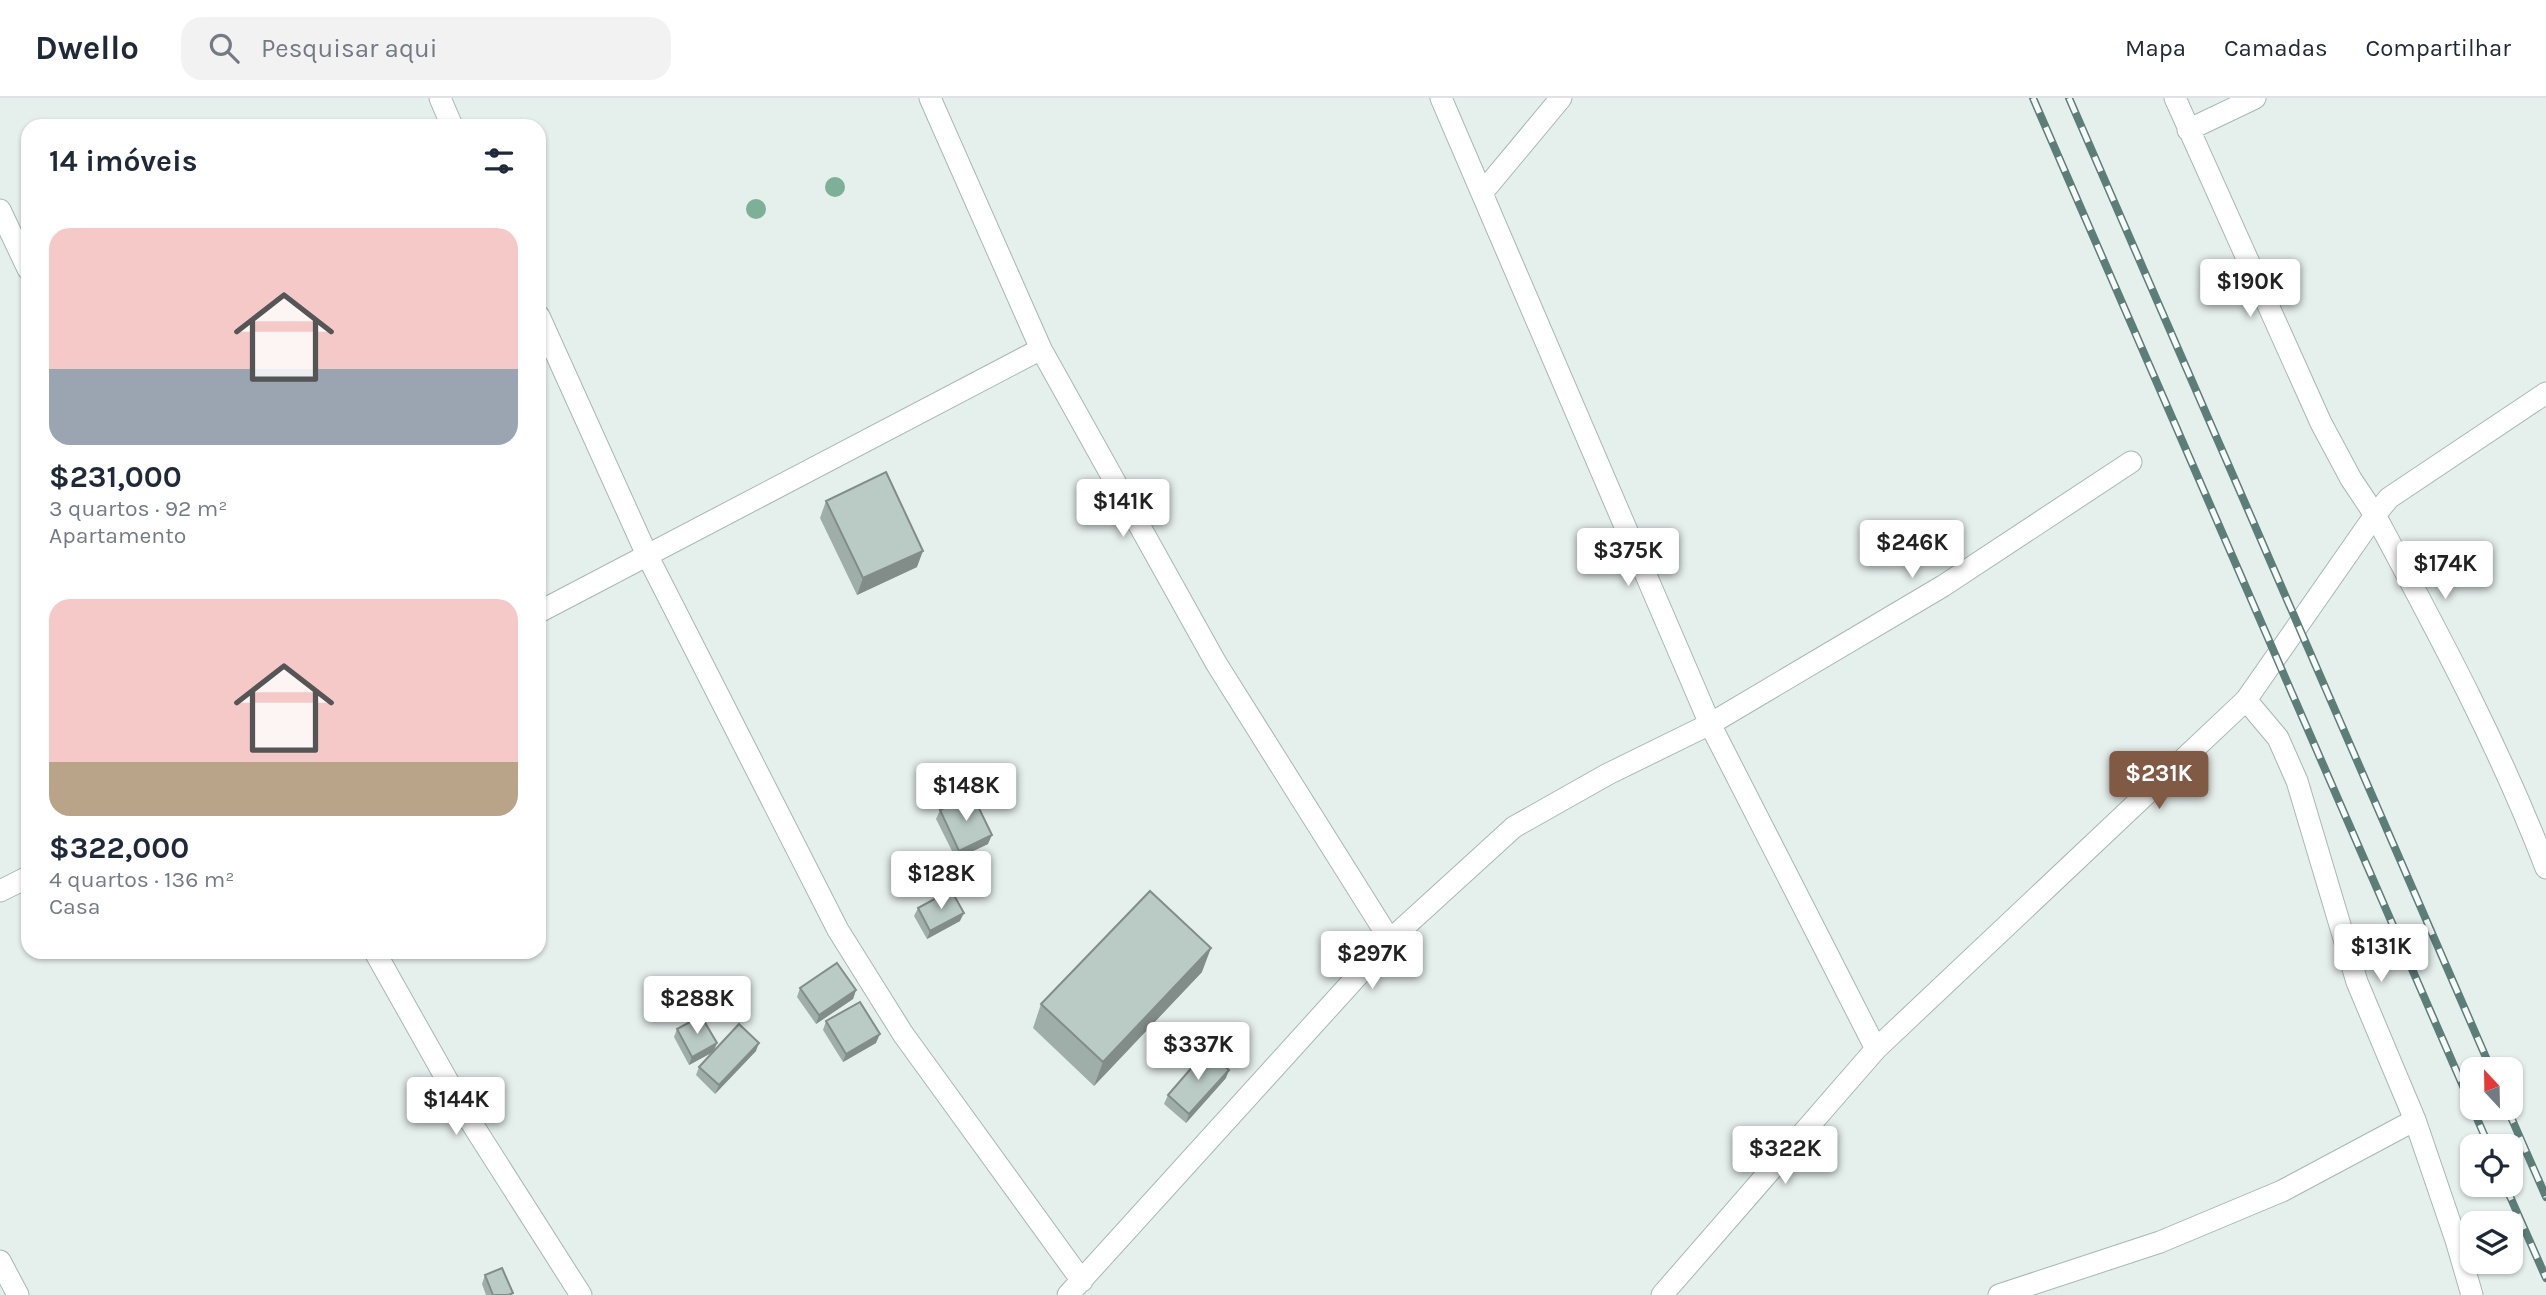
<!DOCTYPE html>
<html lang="pt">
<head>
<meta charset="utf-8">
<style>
	:root { --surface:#fff; --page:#f2f2f3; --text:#1f2937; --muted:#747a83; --line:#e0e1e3; --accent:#815a46 }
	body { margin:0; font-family:Karla,sans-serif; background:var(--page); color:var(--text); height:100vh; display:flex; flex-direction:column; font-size:26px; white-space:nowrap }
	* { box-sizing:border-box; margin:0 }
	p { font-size:23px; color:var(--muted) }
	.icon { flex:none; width:38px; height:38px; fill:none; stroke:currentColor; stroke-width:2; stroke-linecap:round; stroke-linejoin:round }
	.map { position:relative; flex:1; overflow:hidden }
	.sheet { position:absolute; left:21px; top:21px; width:525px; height:840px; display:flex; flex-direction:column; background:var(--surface); border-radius:21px; box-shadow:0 2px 5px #0004 }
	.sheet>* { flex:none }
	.needle { width:46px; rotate:338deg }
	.tools { position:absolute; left:2460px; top:959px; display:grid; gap:14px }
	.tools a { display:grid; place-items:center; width:63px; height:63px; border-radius:14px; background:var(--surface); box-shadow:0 2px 5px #0004; font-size:35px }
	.price { position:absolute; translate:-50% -60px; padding:0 16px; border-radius:7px; background:#fff; color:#222; font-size:23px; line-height:46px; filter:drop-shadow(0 2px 4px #0008) }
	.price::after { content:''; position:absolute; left:50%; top:42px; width:21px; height:16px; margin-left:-10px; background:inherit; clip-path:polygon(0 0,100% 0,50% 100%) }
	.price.on { background:var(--accent); color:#fff }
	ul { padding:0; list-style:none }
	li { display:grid; align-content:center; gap:14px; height:371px; padding:0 28px }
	li span { display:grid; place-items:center; height:217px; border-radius:21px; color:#555 }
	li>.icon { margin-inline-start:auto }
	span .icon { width:126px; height:126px; fill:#fffc; stroke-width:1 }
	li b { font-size:30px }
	h2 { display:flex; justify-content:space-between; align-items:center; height:84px; padding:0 28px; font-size:30px }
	header { display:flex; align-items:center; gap:42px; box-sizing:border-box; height:98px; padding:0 35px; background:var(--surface); border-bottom:2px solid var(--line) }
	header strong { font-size:33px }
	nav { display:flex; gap:38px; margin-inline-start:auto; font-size:24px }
	.search { width:490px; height:63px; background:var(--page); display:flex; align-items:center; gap:18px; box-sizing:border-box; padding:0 24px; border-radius:21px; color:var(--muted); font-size:26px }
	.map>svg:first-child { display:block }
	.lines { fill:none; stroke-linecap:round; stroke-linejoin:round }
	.minor-casing { stroke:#a7b8b4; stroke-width:23 }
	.minor { stroke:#fff; stroke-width:21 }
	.rail-casing { stroke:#5d7d79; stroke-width:8 }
	.rail { stroke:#f6fbf9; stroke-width:5; stroke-dasharray:16; stroke-linecap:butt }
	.tree { fill:#7eaf99 }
	.wall { fill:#a0aea9 }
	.shaded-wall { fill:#828d8a }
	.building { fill:#bacac5; stroke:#828d8a; stroke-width:2 }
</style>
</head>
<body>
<header>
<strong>Dwello</strong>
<div class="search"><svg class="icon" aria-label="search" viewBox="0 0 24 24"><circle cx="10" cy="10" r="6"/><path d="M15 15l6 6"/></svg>Pesquisar aqui</div>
<nav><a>Mapa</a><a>Camadas</a><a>Compartilhar</a></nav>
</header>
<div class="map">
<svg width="2546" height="1197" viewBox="0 0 2546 1197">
	<rect width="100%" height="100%" fill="#e5efec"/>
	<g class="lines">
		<defs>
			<path id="minor" d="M440,0l12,28
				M930,0l111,251 175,314 174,277
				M1441,0l269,626 166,325
				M2188,32l67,-32
				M1482,95l79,-95
				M0,112l28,59
				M539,218l108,239 191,375 65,104 179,247
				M2546,295l-157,105 -14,17c62,116 124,230 171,353
				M539,514l502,-263
				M2246,602l32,38 19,43 60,201 58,138 41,120 16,55
				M0,793l28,-14
				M375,854l94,167 112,176
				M0,1163l18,34
				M1068,1197l322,-355 124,-113 94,-53 102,-50 233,-138 188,-124
				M1662,1197l214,-246 370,-349 129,-185 -24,-36 -30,-56 -146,-325
				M1999,1197l161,-53 122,-51 133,-71"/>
		</defs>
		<use href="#minor" class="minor-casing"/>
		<use href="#minor" class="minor"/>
		<defs>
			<path id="rail" d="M2033,0l456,1048
				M2069,0l422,971
				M2507,1010l39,89
				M2505,1087l41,93"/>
		</defs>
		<use href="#rail" class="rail-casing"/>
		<use href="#rail" class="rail"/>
	</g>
	<g class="tree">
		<circle cx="835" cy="89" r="10"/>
		<circle cx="756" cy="111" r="10"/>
	</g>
	<path class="wall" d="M826,403l91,66 -60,28 -37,-77z
		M940,712l48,34 -32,15 -20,-40z
		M918,810l42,13 -33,18 -13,-23z
		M1202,874l-108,114 -61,-58 8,-24z
		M800,890l56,2 -3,9 -37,25 -19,-27z
		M826,923l50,22 -33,19 -20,-32z
		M677,931l40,14 -3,8h42l-41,43 -19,-19 3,-8 14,-15 -24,13 -15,-28z
		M1226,980l-40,45 -22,-19 4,-9z
		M485,1177l28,18 -1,2h-26l-4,-11z"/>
	<path class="shaded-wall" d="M923,453l-6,16 -60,28 6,-17z
		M992,737l-4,9 -32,15 3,-8z
		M964,815l-4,8 -33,18 3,-8z
		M1211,850l-9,24 -108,114 9,-24z
		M856,892l-3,9 -37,25 3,-9z
		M880,936l-4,9 -33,19 3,-8z
		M717,945l-4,9 -24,13 3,-8z
		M759,945l-3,8 -41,43 4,-9z
		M1229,972l-3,8 -40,45 3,-9z"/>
	<path class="building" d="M886,374l37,79 -60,27 -37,-77z
		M972,696l20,41 -33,16 -19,-41z
		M951,792l13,23 -34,18 -12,-23z
		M1150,793l61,57 -108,114 -62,-58z
		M837,865l19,27 -37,25 -19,-27z
		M860,904l20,32 -34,20 -20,-33z
		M701,918l16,27 -25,14 -15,-28z
		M739,926l20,19 -40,42 -20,-18z
		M1207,952l22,20 -40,44 -21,-19z
		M502,1170l11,25 -5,2h-15l-8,-20z"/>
</svg>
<div class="tools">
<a><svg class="needle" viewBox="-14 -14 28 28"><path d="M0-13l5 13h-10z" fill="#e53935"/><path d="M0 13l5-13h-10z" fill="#747a83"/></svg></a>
<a><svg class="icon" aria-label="locate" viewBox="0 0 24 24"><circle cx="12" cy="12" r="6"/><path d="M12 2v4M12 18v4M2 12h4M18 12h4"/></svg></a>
<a><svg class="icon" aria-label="layers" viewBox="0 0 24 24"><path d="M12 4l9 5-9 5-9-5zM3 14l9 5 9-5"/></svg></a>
</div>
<b class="price" style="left:2250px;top:221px">$190K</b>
<b class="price" style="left:1123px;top:441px">$141K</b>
<b class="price" style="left:1912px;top:482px">$246K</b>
<b class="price" style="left:1628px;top:490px">$375K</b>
<b class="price" style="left:2445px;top:503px">$174K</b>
<b class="price on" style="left:2159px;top:713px">$231K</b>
<b class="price" style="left:966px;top:725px">$148K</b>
<b class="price" style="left:941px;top:813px">$128K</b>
<b class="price" style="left:2381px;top:886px">$131K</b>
<b class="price" style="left:1372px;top:893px">$297K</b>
<b class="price" style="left:697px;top:938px">$288K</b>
<b class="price" style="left:1198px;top:984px">$337K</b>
<b class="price" style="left:456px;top:1039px">$144K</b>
<b class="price" style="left:1785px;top:1088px">$322K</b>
<section class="sheet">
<h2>14 imóveis<svg class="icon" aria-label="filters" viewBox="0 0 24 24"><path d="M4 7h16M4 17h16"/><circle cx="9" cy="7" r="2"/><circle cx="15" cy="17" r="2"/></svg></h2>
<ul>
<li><span style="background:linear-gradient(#f6c9c9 65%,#9aa5b1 0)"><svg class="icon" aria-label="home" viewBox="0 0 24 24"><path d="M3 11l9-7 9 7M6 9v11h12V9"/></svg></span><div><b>$231,000</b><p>3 quartos · 92 m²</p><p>Apartamento</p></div></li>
<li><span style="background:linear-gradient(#f6c9c9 75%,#b9a48a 0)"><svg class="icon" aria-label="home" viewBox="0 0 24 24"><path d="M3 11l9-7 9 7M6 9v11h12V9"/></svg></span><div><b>$322,000</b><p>4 quartos · 136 m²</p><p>Casa</p></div></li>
</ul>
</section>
</div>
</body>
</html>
